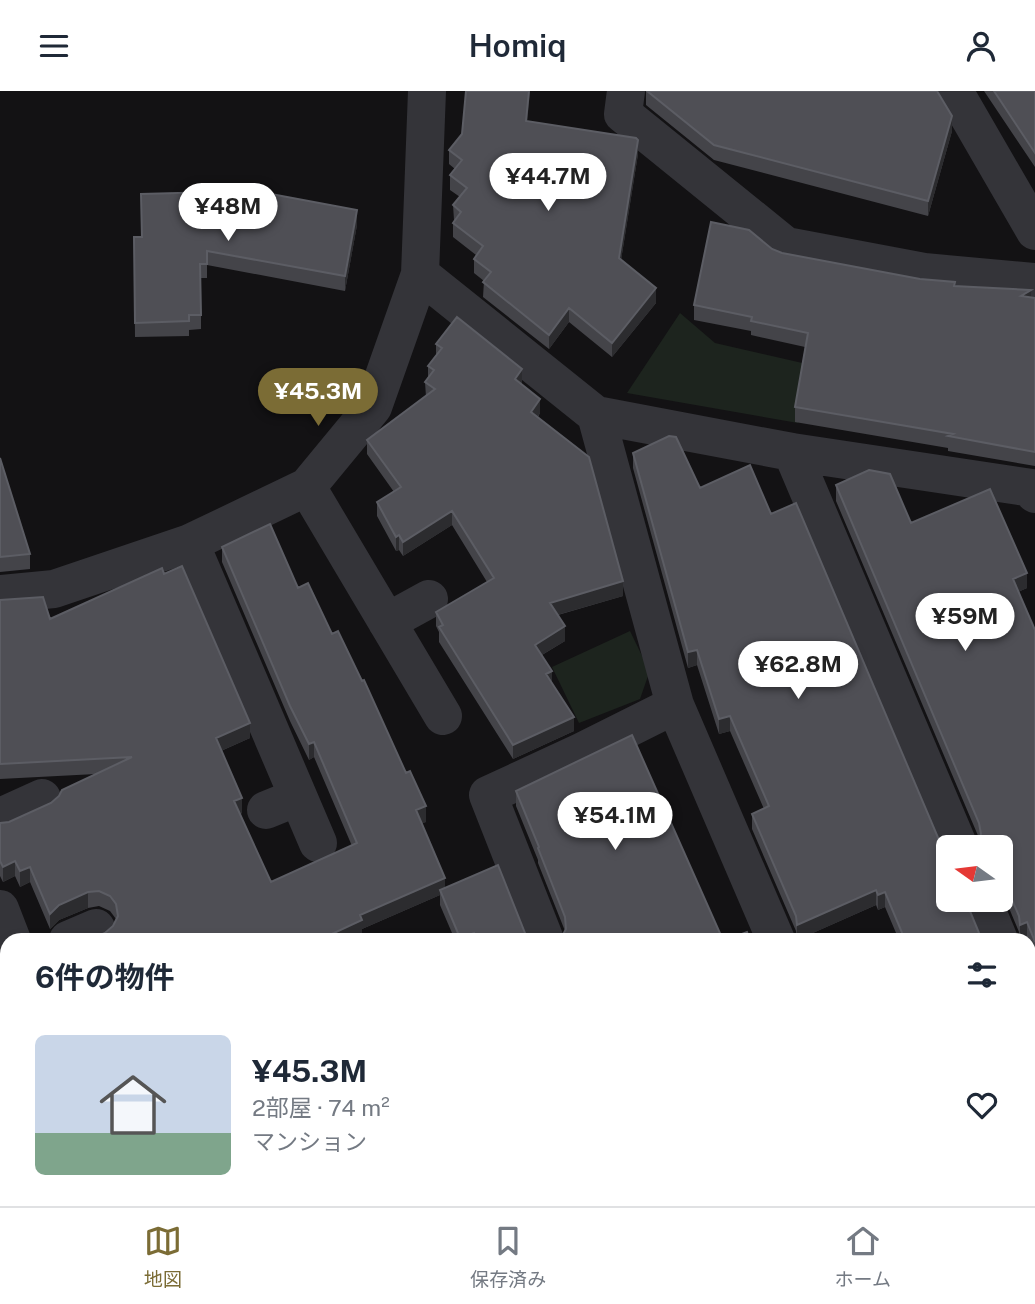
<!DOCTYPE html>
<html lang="ja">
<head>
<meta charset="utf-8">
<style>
	:root { --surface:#fff; --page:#f2f2f3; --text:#1f2937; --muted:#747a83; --line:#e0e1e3; --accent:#7b6c35 }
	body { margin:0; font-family:"Public Sans","Noto Sans JP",sans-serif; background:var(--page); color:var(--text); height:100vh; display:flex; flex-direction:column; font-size:26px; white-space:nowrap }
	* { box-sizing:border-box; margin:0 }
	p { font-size:23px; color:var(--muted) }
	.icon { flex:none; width:38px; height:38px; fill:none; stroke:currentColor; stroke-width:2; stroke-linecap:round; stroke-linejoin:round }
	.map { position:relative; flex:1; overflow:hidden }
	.panel { position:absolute; left:0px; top:842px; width:1036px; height:275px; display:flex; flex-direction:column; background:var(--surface); border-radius:21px 21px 0 0; box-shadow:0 4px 10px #0003 }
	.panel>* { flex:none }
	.needle { width:46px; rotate:284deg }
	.tools { position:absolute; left:936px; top:744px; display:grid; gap:14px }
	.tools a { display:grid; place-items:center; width:77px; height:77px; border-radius:10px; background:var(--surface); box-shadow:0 4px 10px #0003; font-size:35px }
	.price { position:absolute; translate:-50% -60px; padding:0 16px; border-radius:24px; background:#fff; color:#222; font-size:23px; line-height:46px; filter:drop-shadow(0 2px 4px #0008) }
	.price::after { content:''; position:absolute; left:50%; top:42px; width:21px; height:16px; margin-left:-10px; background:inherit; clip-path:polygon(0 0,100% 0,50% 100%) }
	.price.active { background:var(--accent); color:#fff }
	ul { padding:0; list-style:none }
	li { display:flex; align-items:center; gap:21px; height:175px; padding:0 35px }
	li span { display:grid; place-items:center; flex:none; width:196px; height:140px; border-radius:10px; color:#555 }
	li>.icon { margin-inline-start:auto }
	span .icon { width:84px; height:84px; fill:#fffc; stroke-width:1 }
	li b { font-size:30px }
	h2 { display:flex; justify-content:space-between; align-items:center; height:84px; padding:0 35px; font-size:30px }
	header { display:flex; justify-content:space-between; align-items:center; height:91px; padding:0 35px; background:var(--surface); font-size:32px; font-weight:600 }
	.menu { display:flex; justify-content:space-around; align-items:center; height:98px; border-top:2px solid var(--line); background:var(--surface); font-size:19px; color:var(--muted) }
	.menu a { display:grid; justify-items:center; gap:4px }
	.menu .active { color:var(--accent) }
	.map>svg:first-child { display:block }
	.green { fill:#1d241e }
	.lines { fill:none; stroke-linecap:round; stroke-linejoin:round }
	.minor { stroke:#343439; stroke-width:38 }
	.wall { fill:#444449 }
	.shaded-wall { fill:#2c2c2f }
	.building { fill:#4f4f55; stroke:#5c5d64; stroke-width:2 }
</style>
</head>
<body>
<header><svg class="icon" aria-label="menu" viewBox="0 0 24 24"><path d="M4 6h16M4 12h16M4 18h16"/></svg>Homiq<svg class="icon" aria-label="person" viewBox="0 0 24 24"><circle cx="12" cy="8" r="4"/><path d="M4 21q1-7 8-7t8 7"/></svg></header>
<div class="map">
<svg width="1035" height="1115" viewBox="0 0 1035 1115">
	<rect width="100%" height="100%" fill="#131214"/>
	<path class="green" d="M680,222l35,30 96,22 -13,58 -171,-30z
		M630,540l15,31 3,14 -8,23 -61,24 -27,-56z"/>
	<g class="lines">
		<path class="minor" d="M626,0l-3,23 163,132 138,26 111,10
			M954,0l81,140
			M420,183l176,141 196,37 240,36 3,6
			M596,324l79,290 101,235
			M792,361l167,395
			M307,396l136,229
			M190,452l128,300
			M0,503l54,-5 136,-46 117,-56 66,-80 47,-133 7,-183
			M387,531l42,-23
			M266,719l32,-13
			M0,726l42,-19
			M982,808l17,41
			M0,818l12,31
			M68,849l28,-12
			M545,849l-57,-145 93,-43 94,-47
			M1029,915l6,-1
			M162,1110l4,5
			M451,1110l2,5
			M484,1115l12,-5
			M924,1115l10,-5"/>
	</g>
	<path class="wall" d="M646,0h291l15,40 -24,85 -214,-56 -68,-55z
		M984,0h51v76z
		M527,31l111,32 -17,106 35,43 -44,54 -43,-35 -20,27 -66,-52 1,-16 -10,-8v-14l2,-4 -23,-18v-14l1,-3 -1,-15 7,-8 -10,-7v-15l5,-6 -6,-5v-14z
		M357,134l-12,66 -138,-26v13h-6v51l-12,1v6l-54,1 -1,-100z
		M772,158l10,4 173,34 80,11v168l-87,-15v-3l-153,-26v-15l10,-60 -54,-12v-4l-57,-11v-15z
		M436,253l86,40 18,29 -2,4 85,179 -65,19 7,26 -23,14 10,28 22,48 -61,28 -74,-117v-10l-3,-6v-14l51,-30 -35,-57 -49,31 -4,-6 -3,1 -19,-35v-14l17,-10 -27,-38v-14l59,-43 -1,-15 3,-5v-11l8,-11z
		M633,362l67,35 71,26 168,326 7,10 2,49 36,41h-85l-14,-33 -7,3 -2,-5 -79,35 -1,-9 -44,-102v-15l12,-5 -34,-78 -11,3 -22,-69 -9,3 -55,-200z
		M0,367l30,96v15l-30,3z
		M836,394l75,38 116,65 -9,4 17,38v327l-6,-14v-3h-1l-1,-2 -7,2 -1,-8 -18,-43v-42l-24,-3 2,-6 -143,-337z
		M222,456l76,41 34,46 94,188 -4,1 23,65 80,45 5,7h-75l-15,-35v-10l-78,34v6l-9,5h-265l17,-7 8,-7 3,-7 -6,-8 -11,-5 -11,2 -29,12 -9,9 -20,-47 -10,5 -5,-11 -12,6 -3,-6v-53l9,-1 42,-19 45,-29 -96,5v-179l50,19 200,119 -29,13 21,62 -2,1 31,68 81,-36 -38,-89 -5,3 -19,-39 -68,-159z
		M516,700l207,149 -161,-1 3,-8 -27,-68v-3l-22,-54z
		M224,1110h184l2,5h-183z
		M599,1110h231l1,5h-229z
		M880,1110h25l4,5h-25z"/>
	<path class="shaded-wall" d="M529,0h1l-4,45v-15z
		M952,25v15l-24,85v-15z
		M638,49v14l-19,119v-15z
		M357,119v15l-12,66v-15z
		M656,197v15l-44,54v-14z
		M1031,199v14l-10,-8z
		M569,217v14l-20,27v-14z
		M522,278v15l-7,10v-15z
		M540,308v14l-9,13v-14z
		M452,420v14l-49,31v-14z
		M399,444v15l-3,1v-14z
		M1027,482v15l-14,6v-15z
		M623,490v15l-73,21v-14z
		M565,535v15l-30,18v-14z
		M697,559v15l-9,3v-16z
		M552,580v15l-6,-12z
		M730,625v15l-11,3v-15z
		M574,626v14l-61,28v-14z
		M250,632v15l-34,15v-15z
		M314,651v15l-5,3v-16z
		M242,707v15l-8,4v-16z
		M426,715v16l-10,4v-16z
		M15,770v15l-12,6v-15z
		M30,776v15l-10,5v-16z
		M445,787v16l-5,-4v5l-78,34v6l-9,5h-34l41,-25z
		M876,799v15l-79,35v-15z
		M88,801v16l-29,12 -9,9v-15l9,-9z
		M885,801v15l-7,3v-15z
		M1027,831v16l-7,2v-15z
		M474,842v7h-14v-2z"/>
	<path class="building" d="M466,0h63l-3,30 110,17 2,2 -19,118 37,30 -44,55 -43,-35 -20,27 -66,-53 8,-10 -17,-13 9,-13 -30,-23 8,-11 -8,-7 14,-17 -17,-13 12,-15 -13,-10 13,-16z
		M647,0h290l15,25 -24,85 -214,-56z
		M994,0h41v62z
		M255,100l102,19 -12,66 -138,-25v13h-7l1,51h-12v6l-54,2 -1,-86h8l-1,-43z
		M711,131l38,8 23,19 10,4 138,26 35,3 -1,4 77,4 -10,6 14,2v154l-87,-16 5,-2 -158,-27 13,-74 -57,-12 1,-4 -58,-12z
		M457,226l65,52 -7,10 25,20 -9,13 58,45 34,124 -73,22 15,23 -30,19 17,26 -6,3 28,43 -61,28 -74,-118 4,-2 -7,-13 58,-34 -42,-67 -49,31 -4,-7 -3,2 -19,-35 24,-15 -34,-47 68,-51 -10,-7 9,-12 -6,-4 14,-18 -6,-4z
		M669,345l7,1 24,51 50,-23 21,49 25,-11 143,337 7,10h2v49h17l14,34 5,7h-79l-20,-48 -7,3 -2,-5 -79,35 -1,-9 -44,-102 17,-8 -39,-90 -11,3 -22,-69 -9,2 -55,-199z
		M0,367l30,96 -30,3z
		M869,379l21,4 21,49 79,-34 37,84 -14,6 22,51v312l-8,-20 -7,3 -1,-9 -18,-42v-27h-27l3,-3 4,-10 -2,-11 -143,-338z
		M270,433l28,64 10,-5 24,51 6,-3 24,50 2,-1 42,93 4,-2 16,35 -10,4 29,68 -85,37 2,5 -43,20h-231l17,-7 8,-7 5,-10 -2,-12 -6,-8 -11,-5 -11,1 -29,13 -9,9 -20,-47 -10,4 -5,-10 -12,6 -3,-6v-38l9,-1 42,-19 8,-7 3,-6 70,-33 -132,7v-164l43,-3 7,22 112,-51 2,6 18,-8 68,157 -34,15 26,60 -8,3 37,81 86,-39 -43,-101 -5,2 -19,-38 -68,-159z
		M632,644l91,205h-163l6,-11 -1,-12 -27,-69 1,-1 -23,-56z
		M498,774l27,68 5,7h-54l-2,-7 -14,5 -20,-48z
		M747,841l3,8h-24z
		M0,891l7,2v217h139l6,5h-152z
		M1035,925v190h-93l7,-5h80v-184z
		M232,1110h176l2,5h-175z
		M607,1110h223l1,5h-222z
		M891,1110h14l4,5h-14z"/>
</svg>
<div class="tools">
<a><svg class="needle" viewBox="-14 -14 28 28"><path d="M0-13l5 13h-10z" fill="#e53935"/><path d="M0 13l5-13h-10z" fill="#747a83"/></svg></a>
</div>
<b class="price" style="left:548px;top:122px">¥44.7M</b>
<b class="price" style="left:228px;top:152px">¥48M</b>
<b class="price active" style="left:318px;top:337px">¥45.3M</b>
<b class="price" style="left:965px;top:562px">¥59M</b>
<b class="price" style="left:798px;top:610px">¥62.8M</b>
<b class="price" style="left:615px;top:761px">¥54.1M</b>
<section class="panel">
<h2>6件の物件<svg class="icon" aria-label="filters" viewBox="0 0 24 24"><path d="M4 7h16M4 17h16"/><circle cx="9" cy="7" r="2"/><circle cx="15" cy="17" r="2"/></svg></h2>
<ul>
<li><span style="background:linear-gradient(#c9d6e8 70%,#7fa58c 0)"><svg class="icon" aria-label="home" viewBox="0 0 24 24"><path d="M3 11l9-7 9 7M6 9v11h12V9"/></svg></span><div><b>¥45.3M</b><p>2部屋 · 74 m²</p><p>マンション</p></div><svg class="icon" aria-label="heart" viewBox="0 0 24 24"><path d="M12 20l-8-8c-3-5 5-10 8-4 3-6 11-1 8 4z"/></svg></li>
</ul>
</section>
</div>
<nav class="menu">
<a class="active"><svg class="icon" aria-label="map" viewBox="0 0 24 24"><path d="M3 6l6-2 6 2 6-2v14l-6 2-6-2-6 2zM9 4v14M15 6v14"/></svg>地図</a>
<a><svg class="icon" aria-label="saved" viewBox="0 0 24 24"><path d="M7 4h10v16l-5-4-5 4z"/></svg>保存済み</a>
<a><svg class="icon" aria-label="home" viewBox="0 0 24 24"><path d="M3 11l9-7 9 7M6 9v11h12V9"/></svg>ホーム</a>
</nav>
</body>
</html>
